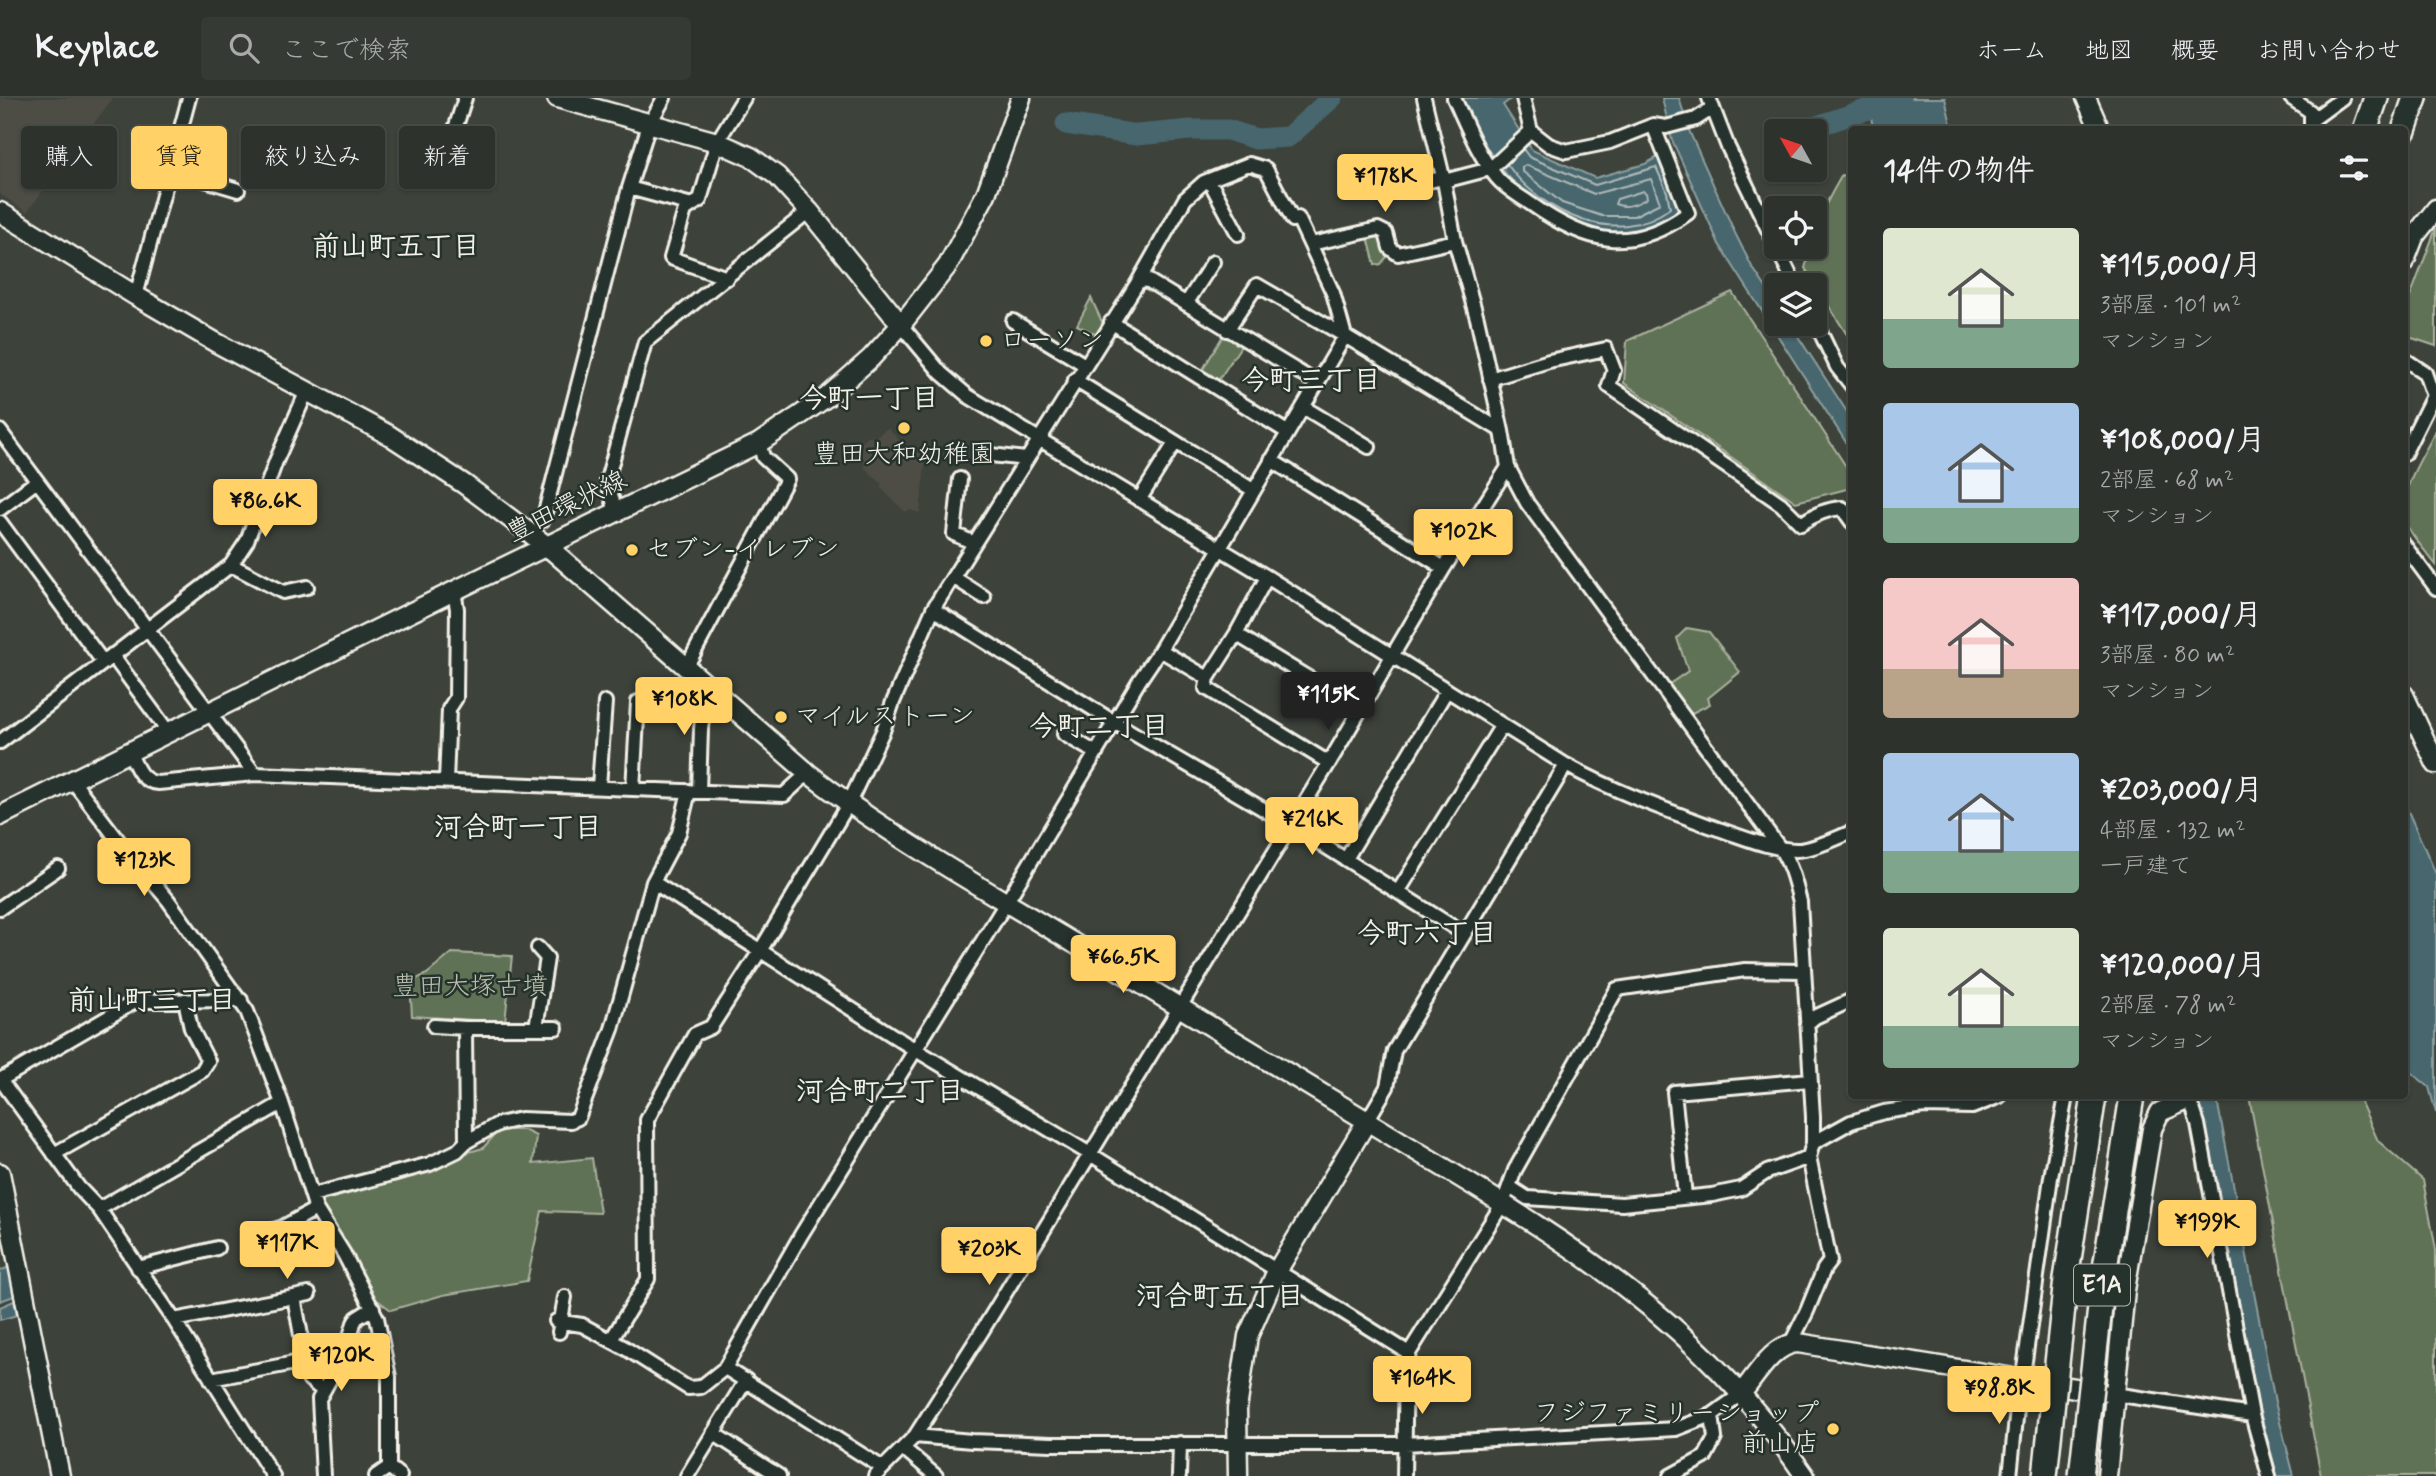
<!DOCTYPE html>
<html lang="ja">
<head>
<meta charset="utf-8">
<style>
	:root { --surface:#2e322c; --page:#363a34; --text:#f1f3f6; --muted:#a7aaa9; --line:#494d48; --accent:#ffd166 }
	body { margin:0; font-family:Mynerve,"Klee One",sans-serif; background:var(--page); color:var(--text); height:100vh; display:flex; flex-direction:column; font-size:26px; white-space:nowrap }
	* { box-sizing:border-box; margin:0 }
	p { font-size:23px; color:var(--muted) }
	.icon { flex:none; width:38px; height:38px; fill:none; stroke:currentColor; stroke-width:2; stroke-linecap:round; stroke-linejoin:round }
	.map { position:relative; flex:1; overflow:hidden }
	.sheet { position:absolute; left:1848px; top:28px; width:560px; height:973px; display:flex; flex-direction:column; background:var(--surface); border-radius:7px; box-shadow:0 2px 5px #0004,0 0 0 2px var(--line) }
	.sheet>* { flex:none }
	.banner { position:absolute; left:21px; top:28px; width:665px; height:63px; display:flex; gap:14px }
	.needle { width:46px; rotate:310deg }
	.controls { position:absolute; left:1764px; top:21px; display:grid; gap:14px }
	.controls a { display:grid; place-items:center; width:63px; height:63px; border-radius:7px; background:var(--surface); box-shadow:0 2px 5px #0004,0 0 0 2px var(--line); font-size:35px }
	.price { position:absolute; translate:-50% -60px; padding:0 16px; border-radius:7px; background:var(--accent); color:#111; font-size:23px; line-height:46px; filter:drop-shadow(0 2px 4px #0008) }
	.price::after { content:''; position:absolute; left:50%; top:42px; width:21px; height:16px; margin-left:-10px; background:inherit; clip-path:polygon(0 0,100% 0,50% 100%) }
	.price.on { background:#222; color:#fff }
	ul { padding:0; list-style:none }
	li { display:flex; align-items:center; gap:21px; height:175px; padding:0 35px }
	li span { display:grid; place-items:center; flex:none; width:196px; height:140px; border-radius:7px; color:#555 }
	li>.icon { margin-inline-start:auto }
	span .icon { width:84px; height:84px; fill:#fffc; stroke-width:1 }
	li b { font-size:30px }
	h2 { display:flex; justify-content:space-between; align-items:center; height:84px; padding:0 35px; font-size:30px }
	.pill { padding:0 24px; border-radius:7px; background:var(--surface); box-shadow:0 2px 5px #0004,0 0 0 2px var(--line); font-size:24px; line-height:63px }
	.pill.on { background:var(--accent); color:#111 }
	header { display:flex; align-items:center; gap:42px; box-sizing:border-box; height:98px; padding:0 35px; background:var(--surface); border-bottom:2px solid var(--line) }
	header strong { font-size:33px }
	nav { display:flex; gap:38px; margin-inline-start:auto; font-size:24px }
	.search { width:490px; height:63px; background:var(--page); display:flex; align-items:center; gap:18px; box-sizing:border-box; padding:0 24px; border-radius:7px; color:var(--muted); font-size:26px }
	.map>svg:first-child { display:block }
	.built { fill:#4d4d45 }
	.green { fill:#607254; stroke:#aab29e; stroke-width:2 }
	.water { fill:#47666d; stroke:#8c9e9e; stroke-width:2 }
	.lines { fill:none; stroke-linecap:round; stroke-linejoin:round }
	.shore { stroke:#afb9b7; stroke-width:2 }
	.river { stroke:#47666d; stroke-width:21 }
	.street-casing { stroke:#f4f1e8; stroke-width:18 }
	.secondary-casing { stroke:#f4f1e8; stroke-width:23 }
	.highway-casing { stroke:#f4f1e8; stroke-width:28 }
	.street { stroke:#26332d; stroke-width:12 }
	.secondary { stroke:#26332d; stroke-width:18 }
	.highway { stroke:#26332d; stroke-width:23 }
	.highway-bridge-casing { stroke:#f4f1e8; stroke-width:28; stroke-linecap:butt }
	.highway-bridge { stroke:#26332d; stroke-width:23 }
	.poi-dot { fill:#ffd166; stroke:#26332d; stroke-width:2.5 }
	.labels { text-anchor:middle; dominant-baseline:central; stroke-width:5; stroke-linejoin:round; paint-order:stroke }
	.shield { fill:#26332d; stroke:#b6b8b0; stroke-width:2 }
	.shield-label { font-size:24px; font-weight:bold; fill:#f4f1e8 }
	.poi-label { font-size:26px; fill:#f4f1e8; stroke:#26332d; text-anchor:start }
	.street-label { font-size:26px; fill:#f4f1e8; stroke:#26332d }
	.park-label { font-size:26px; fill:#b9bead; stroke:#26332d }
	.neighbourhood-label { font-size:28px; font-weight:bold; fill:#f4f1e8; stroke:#26332d }
</style>
</head>
<body>
<header>
<strong>Keyplace</strong>
<div class="search"><svg class="icon" aria-label="search" viewBox="0 0 24 24"><circle cx="10" cy="10" r="6"/><path d="M15 15l6 6"/></svg>ここで検索</div>
<nav><a>ホーム</a><a>地図</a><a>概要</a><a>お問い合わせ</a></nav>
</header>
<div class="map">
<svg width="2436" height="1378" viewBox="0 0 2436 1378">
	<rect width="100%" height="100%" fill="#3d423b"/>
	<filter id="ink" filterUnits="userSpaceOnUse"><feTurbulence type="fractalNoise" baseFrequency=".0143" numOctaves="2"/><feDisplacementMap in="SourceGraphic" scale="14" xChannelSelector="R" yChannelSelector="G"/><feConvolveMatrix kernelMatrix="1 2 1 2 8 2 1 2 1" color-interpolation-filters="sRGB"/></filter>
	<g filter="url(#ink)">
		<path class="built" d="M0,0h113l-86,114 -27,-18z
			M888,330l23,25 -4,6h4l6,-8 9,3 -6,59 -10,-3 -5,2 -25,-25 2,-3 -18,-17 2,-4 -3,-1 -7,-15 13,-11 4,2z"/>
		<path class="green" d="M1842,77l9,5v161l-46,-73 6,-21h4c0,-27 14,-49 27,-72z
			M2436,130v118l-27,-9v-37z
			M1376,137l5,2 3,14 4,4 -7,9 -6,1 -7,-28z
			M1732,194l119,182v14l-55,14 -172,-119 3,-42z
			M1091,200l13,28 -5,10 -22,-11z
			M1224,236l17,12 -23,35 -16,-10z
			M2436,332v135c-8,-11 -29,-34 -32,-46 -5,-30 20,-64 32,-89z
			M1687,530l22,4 31,40 -32,26 2,6 -22,11 -20,-30 20,-14 -11,-33z
			M452,855l60,3 -7,66 -93,-6 -2,-34 17,-8z
			M2249,998h109l20,45 45,39 13,70v226h-115z
			M499,1032h25l12,6 -3,28 59,-6 8,55 -58,-2 -15,70 -84,14 -52,15 -15,-11 -60,-90 6,-13 51,-14 55,-10 34,-18 21,-6z"/>
		<path class="water" d="M1461,0h51l-9,7 29,45 63,28 50,-14 15,-8 14,34 5,22c-13,7 -29,18 -44,20 -84,12 -145,-64 -174,-134z
			M1662,0h17l11,35 45,100 16,32 25,38v21h14l61,94v32l-132,-206 -47,-104z
			M1868,0h77l7,31h-79z
			M2404,704l32,72v239l-7,-26 -24,-20v-40l2,1 -3,-23z
			M2197,998h18l3,9 57,297 19,74h-17l-19,-72 -39,-208z
			M9,1169l5,29 -14,5v-30z
			M14,1203l3,14 -17,5v-13z"/>
		<g class="lines">
			<path class="shore" d="M1507,66c35,50 110,84 163,44l-3,-16 -11,-25 -61,18 -66,-28 -6,-8
				M1526,67l68,29 57,-15 9,24 -26,13h-32l-40,-13 -40,-32v-4z
				M1643,93l3,2 1,5c-10,6 -21,11 -32,6l2,-5z"/>
			<path class="river" d="M1066,26l71,11 54,-5h37l28,9 32,-2 44,-39
				M1802,33l99,-33"/>
			<defs>
				<path id="street" d="M465,0l-20,62 22,4
					M1424,0l20,83 11,60 22,77 25,113 6,36 19,36 252,344c12,17 16,35 21,55l13,215v26l-4,14 21,104 -6,8 -17,42 -16,32
					M1454,0c13,28 24,57 43,80 9,11 23,18 34,26 55,39 99,51 157,9l-35,-88
					M1523,0l8,33 18,14 17,6 44,-9 43,-17 13,2 30,-8 17,-11
					M1709,0l19,49 67,138
					M2291,0l20,14v18
					M2312,22l30,-22
					M168,71l70,21
					M1209,82l29,54
					M1444,83l46,-12 41,-38
					M629,90l63,17
					M1389,91l54,-11
					M1311,146l67,-15 8,4 4,15 8,6 57,-13
					M727,180l-56,-20 14,-48 15,-10 17,-58 27,-44
					M1138,184l47,-83 19,-17 45,-18 17,5 27,51 5,-2 35,75 12,43
					M136,198l53,-198
					M1186,206l27,-42
					M1013,223l72,44
					M1815,223l22,46 15,19
					M1111,224l176,110
					M901,227l40,48 27,23 299,181 299,188c49,27 100,45 152,64 25,8 52,20 78,21 17,0 40,-12 56,-18
					M1227,232l30,-45 88,51
					M2404,261l21,14 8,23 -29,58
					M1490,281l59,-18 57,-12 8,21 -5,16 172,118 20,20c12,-9 25,-15 41,-16l10,14
					M1075,282l178,110
					M1303,309l66,40
					M0,333l255,343
					M991,357l35,4
					M1271,362l173,108
					M960,381l-6,55 20,9
					M1139,402l36,-57
					M0,411l37,-28
					M616,414l-9,-32 38,-138 164,-131
					M543,422l86,-332 20,-63 15,-27
					M0,424l103,140
					M2404,447l32,43
					M231,467l52,27 24,-5
					M953,479l31,20
					M1267,479l-31,57 -28,44 -2,10 123,75
					M933,511l181,113 180,105 169,106
					M1236,536l125,76
					M1160,552l48,28
					M112,557l57,78
					M686,570l101,-189 -24,-22 -4,-14
					M1064,636l32,19
					M0,644l231,-177 16,-24 29,-80 31,-70
					M129,653c7,15 11,31 29,32l97,-9 529,21 24,-22
					M72,682l52,68 44,52 79,111 35,92 34,106 28,45 33,64 12,59v90l11,9
					M446,683l3,-72 7,-11 1,-89 -3,-18
					M599,689l6,-85
					M633,691l5,-87
					M699,693l2,-62 5,-43
					M1346,761l101,-169
					M653,784l253,162 184,110 319,199
					M1398,794l104,-167
					M0,810l58,-40
					M1807,926l8,-7 37,-17
					M434,928l31,2
					M536,930l11,-70 -9,-10
					M0,981l79,109 20,21 75,111 99,156
					M0,982l136,-79 105,-1
					M2189,998l9,28 54,291 17,61
					M1367,1023l20,-34 7,-36 172,-286
					M466,1044l-1,-114h91
					M1813,1045l38,-21 33,-10 40,-6 48,1 28,-11
					M54,1056l148,-83 6,-10 -17,-33 -6,-28
					M1510,1089l17,11 95,6 90,-9 29,-6 26,-17 42,-15
					M312,1097l118,-31 27,-13 9,-9 32,-18 23,-5 50,2 7,-3 34,-89 41,-147 26,-49 10,-42
					M1685,1098l-11,-104 136,-12
					M99,1111l183,-106
					M264,1135l19,-6 33,-18
					M138,1170l79,-20
					M294,1199l15,-3
					M174,1222l120,-23 15,82 14,12
					M556,1223l26,4 43,23 63,40 13,-1 24,-19 76,-133 205,-332 133,-222 21,-31 185,-314 157,95
					M559,1234l6,-35
					M611,1242l37,-61 -1,-159 48,-86 16,-7 49,-76 89,-148 34,-72 10,-29 40,-93 205,-327 9,-2 170,103
					M725,1270l158,100
					M211,1281l94,-18
					M2114,1296l138,21
					M713,1335l66,43
					M915,1338l57,5 79,3h354l271,-15 36,-14 29,-21
					M903,1350l33,28
					M323,1378l-4,-77 27,-49 8,-27 3,-5 16,-10
					M376,1378l13,-9
					M687,1378l59,-96
					M875,1378l40,-40 67,-105 347,-568 115,-195 64,-101
					M1179,1378l1,-33
					M1404,1378l2,-108 3,-15 94,-150 12,-33 102,-181 128,-19 58,1
					M1670,1378l35,-19 10,-19 -3,-23
					M2010,1378l10,-96 4,-12 27,-191 15,-81"/>
				<path id="secondary" d="M557,0l160,44 34,15 26,19 32,35 92,114
					M2086,0l14,32
					M0,114l136,84 79,46 174,93 75,49 83,62 261,227c79,61 168,111 254,163 111,67 222,134 333,202 80,49 163,96 237,155 66,51 126,114 173,183
					M2404,165l10,-26 22,-28
					M2404,597l32,69
					M0,718l454,-225 305,-148 68,-46 44,-39 30,-33 47,-60 38,-71 35,-96
					M0,1075l60,303
					M1741,1296c14,-17 33,-51 57,-51l302,49
					M1238,1378l-1,-67 11,-73 29,-65 90,-150
					M2107,1378l18,-186 27,-161 8,-17 30,-13"/>
				<path id="highway" d="M2365,32l11,-32
					M2404,32l11,-32"/>
			</defs>
			<use href="#street" class="street-casing"/>
			<use href="#secondary" class="secondary-casing"/>
			<use href="#highway" class="highway-casing"/>
			<use href="#street" class="street"/>
			<use href="#secondary" class="secondary"/>
			<use href="#highway" class="highway"/>
			<defs>
				<path id="highway-bridge" d="M2045,1378l21,-197 28,-183
					M2081,1378l22,-195 29,-185"/>
			</defs>
			<use href="#highway-bridge" class="highway-bridge-casing"/>
			<use href="#highway-bridge" class="highway-bridge"/>
		</g>
	</g>
	<g class="poi-dot">
		<circle cx="986" cy="243" r="7"/>
		<circle cx="904" cy="330" r="7"/>
		<circle cx="632" cy="452" r="7"/>
		<circle cx="781" cy="619" r="7"/>
		<circle cx="1833" cy="1331" r="7"/>
	</g>
	<g class="labels">
		<rect class="shield" x="2074" y="1166.5" width="56" height="41" rx="5"/>
		<g class="shield-label">
			<text x="2102" y="1187">E1A</text>
		</g>
		<g class="poi-label">
			<text x="1000" y="243">ローソン</text>
			<text x="904" y="357" text-anchor="middle">豊田大和幼稚園</text>
			<text x="646" y="452">セブン-イレブン</text>
			<text x="795" y="619">マイルストーン</text>
			<text x="1819" y="1316" text-anchor="end">フジファミリーショップ<tspan x="1819" dy="30">前山店</tspan></text>
		</g>
		<g class="street-label">
			<text transform="translate(567 409) rotate(-26)">豊田環状線</text>
		</g>
		<g class="park-label">
			<text x="470" y="889">豊田大塚古墳</text>
		</g>
		<g class="neighbourhood-label">
			<text x="396" y="149">前山町五丁目</text>
			<text x="1311" y="283">今町三丁目</text>
			<text x="869" y="301">今町一丁目</text>
			<text x="1099" y="629">今町二丁目</text>
			<text x="518" y="730">河合町一丁目</text>
			<text x="1427" y="836">今町六丁目</text>
			<text x="152" y="903">前山町三丁目</text>
			<text x="880" y="994">河合町二丁目</text>
			<text x="1220" y="1199">河合町五丁目</text>
		</g>
	</g>
</svg>
<div class="controls">
<a><svg class="needle" viewBox="-14 -14 28 28"><path d="M0-13l5 13h-10z" fill="#e53935"/><path d="M0 13l5-13h-10z" fill="#a7aaa9"/></svg></a>
<a><svg class="icon" aria-label="locate" viewBox="0 0 24 24"><circle cx="12" cy="12" r="6"/><path d="M12 2v4M12 18v4M2 12h4M18 12h4"/></svg></a>
<a><svg class="icon" aria-label="layers" viewBox="0 0 24 24"><path d="M12 4l9 5-9 5-9-5zM3 14l9 5 9-5"/></svg></a>
</div>
<b class="price" style="left:1385px;top:116px">¥178K</b>
<b class="price" style="left:265px;top:441px">¥86.6K</b>
<b class="price" style="left:1463px;top:471px">¥102K</b>
<b class="price on" style="left:1328px;top:634px">¥115K</b>
<b class="price" style="left:684px;top:639px">¥108K</b>
<b class="price" style="left:1312px;top:759px">¥216K</b>
<b class="price" style="left:144px;top:800px">¥123K</b>
<b class="price" style="left:1123px;top:897px">¥66.5K</b>
<b class="price" style="left:2207px;top:1162px">¥199K</b>
<b class="price" style="left:287px;top:1183px">¥117K</b>
<b class="price" style="left:989px;top:1189px">¥203K</b>
<b class="price" style="left:341px;top:1295px">¥120K</b>
<b class="price" style="left:1422px;top:1318px">¥164K</b>
<b class="price" style="left:1999px;top:1328px">¥98.8K</b>
<div class="banner">
<a class="pill">購入</a>
<a class="pill on">賃貸</a>
<a class="pill">絞り込み</a>
<a class="pill">新着</a>
</div>
<section class="sheet">
<h2>14件の物件<svg class="icon" aria-label="filters" viewBox="0 0 24 24"><path d="M4 7h16M4 17h16"/><circle cx="9" cy="7" r="2"/><circle cx="15" cy="17" r="2"/></svg></h2>
<ul>
<li><span style="background:linear-gradient(#dfe7d0 65%,#7fa58c 0)"><svg class="icon" aria-label="home" viewBox="0 0 24 24"><path d="M3 11l9-7 9 7M6 9v11h12V9"/></svg></span><div><b>¥115,000/月</b><p>3部屋 · 101 m²</p><p>マンション</p></div></li>
<li><span style="background:linear-gradient(#a9c7e8 75%,#7fa58c 0)"><svg class="icon" aria-label="home" viewBox="0 0 24 24"><path d="M3 11l9-7 9 7M6 9v11h12V9"/></svg></span><div><b>¥108,000/月</b><p>2部屋 · 68 m²</p><p>マンション</p></div></li>
<li><span style="background:linear-gradient(#f6c9c9 65%,#b9a48a 0)"><svg class="icon" aria-label="home" viewBox="0 0 24 24"><path d="M3 11l9-7 9 7M6 9v11h12V9"/></svg></span><div><b>¥117,000/月</b><p>3部屋 · 80 m²</p><p>マンション</p></div></li>
<li><span style="background:linear-gradient(#a9c7e8 70%,#7fa58c 0)"><svg class="icon" aria-label="home" viewBox="0 0 24 24"><path d="M3 11l9-7 9 7M6 9v11h12V9"/></svg></span><div><b>¥203,000/月</b><p>4部屋 · 132 m²</p><p>一戸建て</p></div></li>
<li><span style="background:linear-gradient(#dfe7d0 70%,#7fa58c 0)"><svg class="icon" aria-label="home" viewBox="0 0 24 24"><path d="M3 11l9-7 9 7M6 9v11h12V9"/></svg></span><div><b>¥120,000/月</b><p>2部屋 · 78 m²</p><p>マンション</p></div></li>
</ul>
</section>
</div>
</body>
</html>
